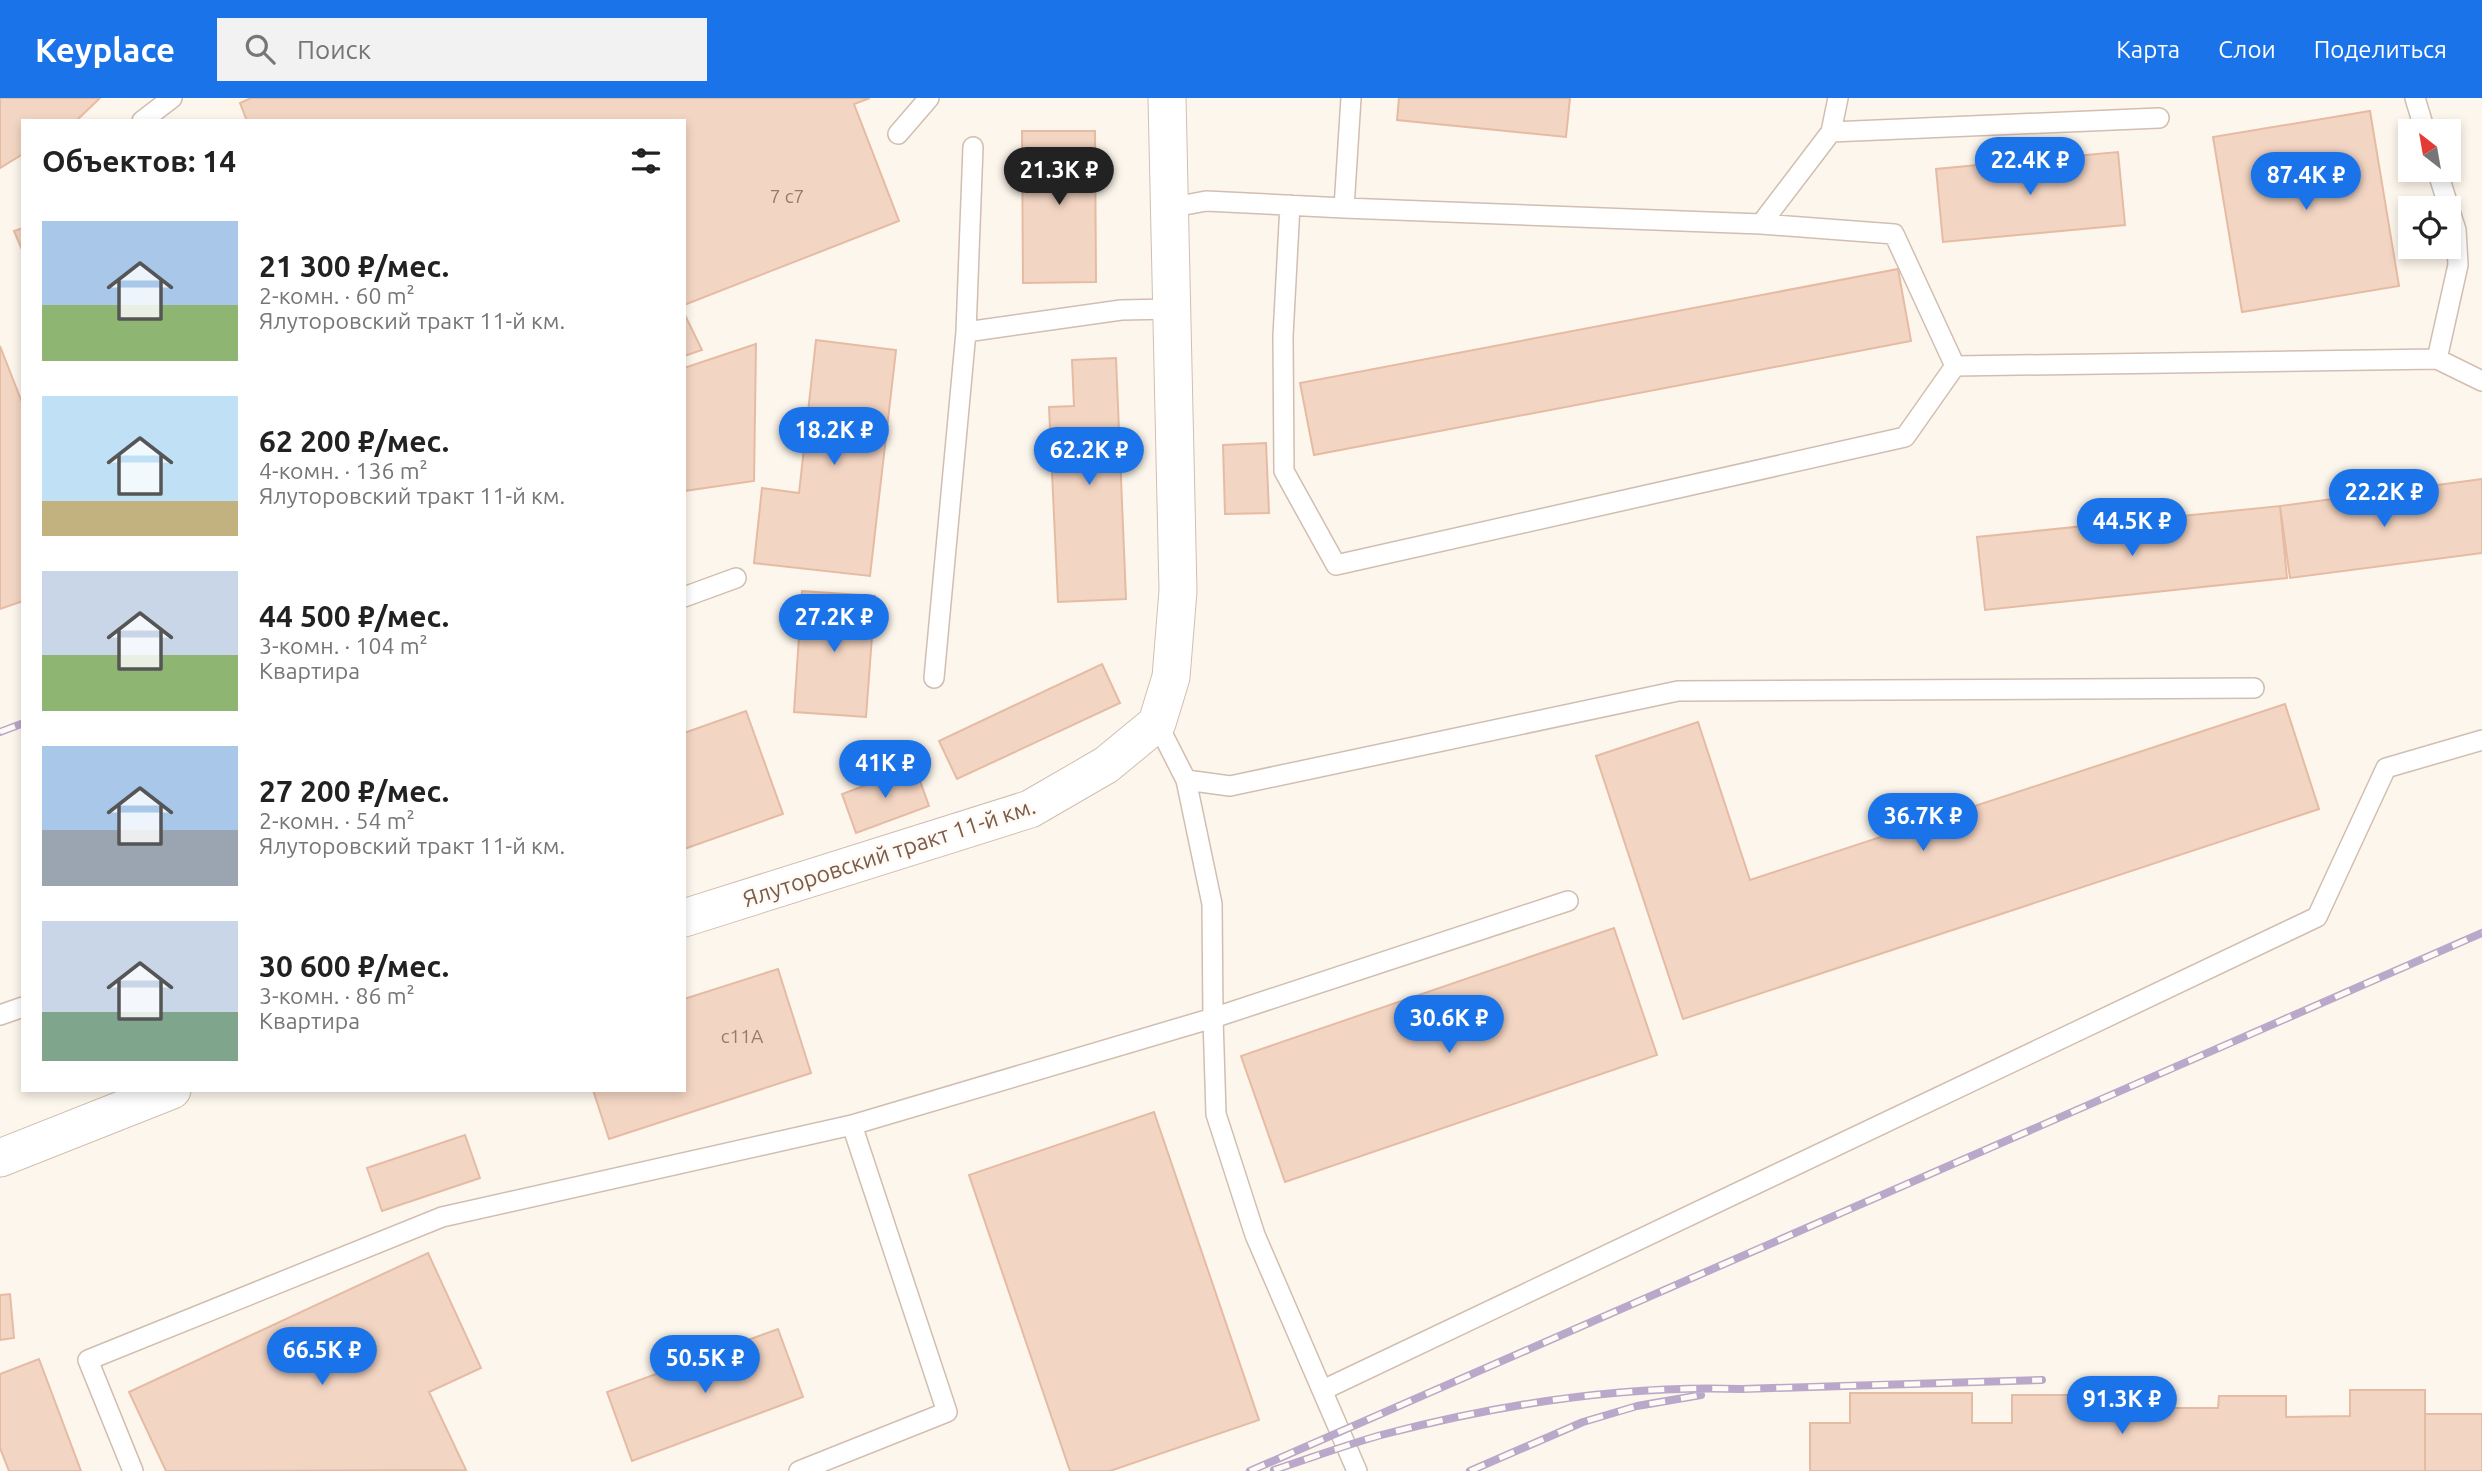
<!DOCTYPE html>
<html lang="ru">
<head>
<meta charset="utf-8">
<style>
	:root { --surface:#fff; --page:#f2f2f2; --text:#222; --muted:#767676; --accent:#1a73e8 }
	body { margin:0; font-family:Ubuntu,sans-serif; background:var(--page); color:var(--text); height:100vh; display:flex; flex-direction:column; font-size:26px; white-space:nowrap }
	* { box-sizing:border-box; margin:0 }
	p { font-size:23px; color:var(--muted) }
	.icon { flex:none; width:38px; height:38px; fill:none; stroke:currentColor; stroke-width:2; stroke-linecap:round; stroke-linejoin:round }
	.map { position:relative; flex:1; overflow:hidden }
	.details { position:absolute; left:21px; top:21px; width:665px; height:973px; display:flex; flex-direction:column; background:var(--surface); border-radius:0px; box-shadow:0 4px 10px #0003 }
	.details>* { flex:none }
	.needle { width:46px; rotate:329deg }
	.buttons { position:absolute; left:2398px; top:21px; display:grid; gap:14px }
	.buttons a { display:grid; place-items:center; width:63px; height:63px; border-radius:0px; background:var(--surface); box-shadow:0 4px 10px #0003; font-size:35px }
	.price { position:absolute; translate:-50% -60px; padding:0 16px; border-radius:24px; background:var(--accent); color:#fff; font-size:23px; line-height:46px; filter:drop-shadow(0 2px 4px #0008) }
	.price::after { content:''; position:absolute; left:50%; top:42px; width:21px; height:16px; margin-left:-10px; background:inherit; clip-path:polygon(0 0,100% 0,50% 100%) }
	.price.active { background:#222; color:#fff }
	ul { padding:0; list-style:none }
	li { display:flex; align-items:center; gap:21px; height:175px; padding:0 21px }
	li span { display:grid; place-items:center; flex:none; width:196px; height:140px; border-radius:0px; color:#555 }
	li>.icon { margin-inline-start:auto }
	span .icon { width:84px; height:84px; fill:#fffc; stroke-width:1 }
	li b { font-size:30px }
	h2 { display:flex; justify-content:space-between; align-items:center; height:84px; padding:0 21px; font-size:30px }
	header { display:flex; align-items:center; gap:42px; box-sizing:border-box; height:98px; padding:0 35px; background:var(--accent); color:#fff }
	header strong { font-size:33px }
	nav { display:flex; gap:38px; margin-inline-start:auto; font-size:24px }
	.search { width:490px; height:63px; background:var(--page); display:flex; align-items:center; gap:18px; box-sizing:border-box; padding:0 24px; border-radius:0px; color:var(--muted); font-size:26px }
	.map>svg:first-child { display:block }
	.building { fill:#f3d5c3; stroke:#e6bba3; stroke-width:2 }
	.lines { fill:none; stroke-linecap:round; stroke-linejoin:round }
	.lane-casing { stroke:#d1beb0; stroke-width:22 }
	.street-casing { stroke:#d1beb0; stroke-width:39 }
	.lane { stroke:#fff; stroke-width:19 }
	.street { stroke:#fff; stroke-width:37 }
	.rail-casing { stroke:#b9a8c9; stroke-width:8 }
	.rail { stroke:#fffaf3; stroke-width:5; stroke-dasharray:16; stroke-linecap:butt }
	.labels { text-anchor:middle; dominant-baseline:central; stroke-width:5; stroke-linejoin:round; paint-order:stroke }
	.number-label { font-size:19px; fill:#987a6a }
	.street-label { font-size:23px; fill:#7a5c4d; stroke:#fffaf3 }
</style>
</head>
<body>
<header>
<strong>Keyplace</strong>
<div class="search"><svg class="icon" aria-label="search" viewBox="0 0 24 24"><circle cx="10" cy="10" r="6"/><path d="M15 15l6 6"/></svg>Поиск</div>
<nav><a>Карта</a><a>Слои</a><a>Поделиться</a></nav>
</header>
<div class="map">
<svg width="2482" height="1373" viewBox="0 0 2482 1373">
	<rect width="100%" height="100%" fill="#fdf6ec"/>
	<path class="building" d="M0,0h100l-24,23h-53v33l-23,14z
		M251,0h619l-16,6 45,117 -215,84v-184h-437l-7,-18z
		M1399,0h171l-4,39 -169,-17z
		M2370,13l29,175 -157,26 -29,-175z
		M1022,33h73l1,151 -73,1z
		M2118,54l7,73 -182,17 -7,-73z
		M23,130v24l-9,-21z
		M1898,171l13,72 -597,114 -14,-72z
		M684,215l18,37 -18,6z
		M816,242l80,10 -26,226 -116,-13 8,-75 37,5z
		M756,246l-2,137 -70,10v-123z
		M0,248l23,59v196l-23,8z
		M1116,260l10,241 -68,3 -9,-195 25,-1 -2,-46z
		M1266,345l3,70 -44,1 -2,-69z
		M2482,381v74l-192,25 -10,-72z
		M2280,408l7,72 -302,32 -8,-73z
		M802,493l73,5 -9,121 -72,-5z
		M1102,566l18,39 -163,76 -18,-38z
		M2285,606l34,105 -636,210 -87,-263 102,-34 52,158z
		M746,613l37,103 -99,35v-116z
		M915,669l14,39 -73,27 -14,-39z
		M1614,830l43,127 -372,127 -44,-126z
		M778,871l33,104 -202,66 -16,-49h91v-91z
		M1154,1014l105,308 -149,51h-40l-101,-296z
		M465,1037l15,43 -98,33 -15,-43z
		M428,1155l53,115 -52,24 37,78 -300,1 -37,-79z
		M10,1196l4,44 -14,2v-45z
		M778,1231l25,68 -171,64 -25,-69z
		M39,1261l42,112h-72l-9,-23v-74z
		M2350,1292h75v81h-615v-48h40v-30h122v30h40v-28h61v13h145l1,-12h67v21l64,-1z
		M2425,1316h57v57h-57z"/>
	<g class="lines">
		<defs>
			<path id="lane" d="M2415,0l10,33
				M142,23l30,-23
				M1831,34l328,-14
				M898,36l31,-36
				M973,49l-7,185 155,-22 50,-1
				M2437,72l19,60 2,35 -21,94 45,22
				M1290,107l-7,131 1,135 52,94 569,-128 50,-71
				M1169,110l37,-7 138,7 417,16 70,-92 7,-34
				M1344,110l7,-110
				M1761,126l133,10 61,132 482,-7
				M684,499l52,-19
				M934,580l32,-346
				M1157,625l29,57 26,124 1,114 3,96 39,121 102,236
				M1186,682l44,6 448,-95 576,-3
				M0,917l23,-8
				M1323,1292l994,-473 69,-149 96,-28
				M133,1373l-45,-111 354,-143 410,-92 361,-107 355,-117
				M799,1373l148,-59 -95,-287"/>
			<path id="street" d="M684,820l346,-109 76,-44 51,-42 14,-46 7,-86 -11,-493
				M0,1060l172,-68"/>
		</defs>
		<use href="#lane" class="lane-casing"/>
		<use href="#street" class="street-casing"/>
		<use href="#lane" class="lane"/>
		<use href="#street" class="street"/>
		<defs>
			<path id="rail" d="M0,634l21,-8
				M1274,1372c37,-12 74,-26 111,-36 116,-30 238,-49 357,-45l300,-9
				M1250,1373l1232,-538
				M1470,1373l113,-49 54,-16 64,-11"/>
		</defs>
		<use href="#rail" class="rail-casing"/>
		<use href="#rail" class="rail"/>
	</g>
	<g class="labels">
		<g class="number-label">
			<text x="787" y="98">7 с7</text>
			<text x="742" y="938">с11А</text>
		</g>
		<g class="street-label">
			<text transform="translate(889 754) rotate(-18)">Ялуторовский тракт 11-й км.</text>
		</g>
	</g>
</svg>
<div class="buttons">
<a><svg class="needle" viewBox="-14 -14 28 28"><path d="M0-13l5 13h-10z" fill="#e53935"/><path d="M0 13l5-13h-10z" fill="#767676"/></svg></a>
<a><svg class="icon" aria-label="locate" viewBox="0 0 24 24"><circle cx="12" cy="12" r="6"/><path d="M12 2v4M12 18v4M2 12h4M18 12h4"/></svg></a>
</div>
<b class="price" style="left:2030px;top:99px">22.4K ₽</b>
<b class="price active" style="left:1059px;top:109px">21.3K ₽</b>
<b class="price" style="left:2306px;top:114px">87.4K ₽</b>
<b class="price" style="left:834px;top:369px">18.2K ₽</b>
<b class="price" style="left:1089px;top:389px">62.2K ₽</b>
<b class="price" style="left:2384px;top:431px">22.2K ₽</b>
<b class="price" style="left:2132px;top:460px">44.5K ₽</b>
<b class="price" style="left:834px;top:556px">27.2K ₽</b>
<b class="price" style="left:885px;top:702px">41K ₽</b>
<b class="price" style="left:1923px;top:755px">36.7K ₽</b>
<b class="price" style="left:1449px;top:957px">30.6K ₽</b>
<b class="price" style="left:322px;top:1289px">66.5K ₽</b>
<b class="price" style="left:705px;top:1297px">50.5K ₽</b>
<b class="price" style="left:2122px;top:1338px">91.3K ₽</b>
<section class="details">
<h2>Объектов: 14<svg class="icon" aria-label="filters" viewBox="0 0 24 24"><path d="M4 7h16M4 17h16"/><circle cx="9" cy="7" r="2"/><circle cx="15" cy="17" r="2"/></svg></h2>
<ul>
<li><span style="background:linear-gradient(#a9c7e8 60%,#8fb573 0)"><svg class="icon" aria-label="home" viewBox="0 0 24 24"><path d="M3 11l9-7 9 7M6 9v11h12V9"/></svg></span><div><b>21 300 ₽/мес.</b><p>2-комн. · 60 m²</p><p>Ялуторовский тракт 11-й км.</p></div></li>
<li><span style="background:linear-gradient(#bfe0f5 75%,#c2b280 0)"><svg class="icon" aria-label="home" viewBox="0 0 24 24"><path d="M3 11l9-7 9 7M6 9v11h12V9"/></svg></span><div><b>62 200 ₽/мес.</b><p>4-комн. · 136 m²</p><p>Ялуторовский тракт 11-й км.</p></div></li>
<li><span style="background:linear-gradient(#c9d6e8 60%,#8fb573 0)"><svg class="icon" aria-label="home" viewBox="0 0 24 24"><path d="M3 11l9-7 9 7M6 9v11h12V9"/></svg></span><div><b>44 500 ₽/мес.</b><p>3-комн. · 104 m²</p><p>Квартира</p></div></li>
<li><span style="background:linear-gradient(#a9c7e8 60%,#9aa5b1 0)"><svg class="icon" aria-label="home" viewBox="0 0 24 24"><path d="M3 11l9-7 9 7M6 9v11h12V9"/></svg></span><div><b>27 200 ₽/мес.</b><p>2-комн. · 54 m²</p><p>Ялуторовский тракт 11-й км.</p></div></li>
<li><span style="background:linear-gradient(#c9d6e8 65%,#7fa58c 0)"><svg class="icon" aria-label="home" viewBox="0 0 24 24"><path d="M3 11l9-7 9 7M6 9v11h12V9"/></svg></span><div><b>30 600 ₽/мес.</b><p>3-комн. · 86 m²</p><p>Квартира</p></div></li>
</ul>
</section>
</div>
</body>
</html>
